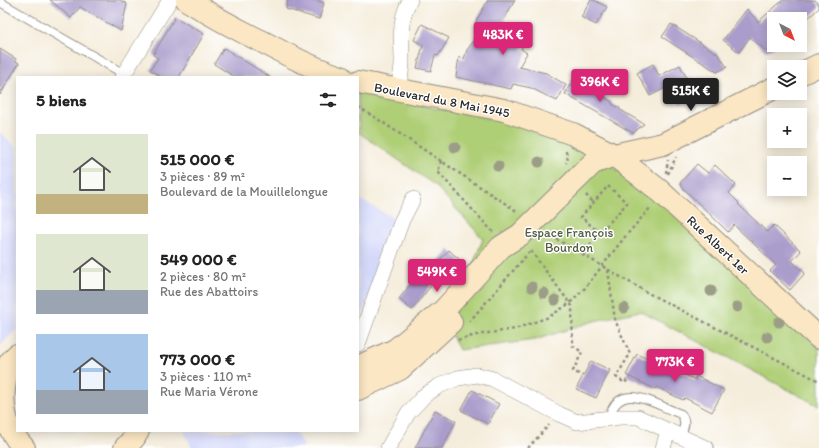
<!DOCTYPE html>
<html lang="fr">
<head>
<meta charset="utf-8">
<style>
	:root { --surface:#fff; --page:#f2f2f2; --text:#222; --muted:#767676; --accent:#db2777 }
	body { margin:0; font-family:Itim,sans-serif; background:var(--page); color:var(--text); height:100vh; display:flex; flex-direction:column; font-size:15px; white-space:nowrap }
	* { box-sizing:border-box; margin:0 }
	p { font-size:13px; color:var(--muted) }
	.icon { flex:none; width:22px; height:22px; fill:none; stroke:currentColor; stroke-width:2; stroke-linecap:round; stroke-linejoin:round }
	.map { position:relative; flex:1; overflow:hidden }
	.details { position:absolute; left:16px; top:76px; width:343px; height:356px; display:flex; flex-direction:column; background:var(--surface); border-radius:0px; box-shadow:0 2px 10px #0003 }
	.details>* { flex:none }
	.needle { width:26px; rotate:138deg }
	.fabs { position:absolute; left:767px; top:12px; display:grid; gap:8px }
	.fabs a { display:grid; place-items:center; width:40px; height:40px; border-radius:0px; background:var(--surface); box-shadow:0 2px 10px #0003; font-size:20px }
	.price { position:absolute; translate:-50% -34px; padding:0 9px; border-radius:4px; background:var(--accent); color:#fff; font-size:13px; line-height:26px; filter:drop-shadow(0 1px 2px #0008) }
	.price::after { content:''; position:absolute; left:50%; top:24px; width:12px; height:9px; margin-left:-6px; background:inherit; clip-path:polygon(0 0,100% 0,50% 100%) }
	.price.on { background:#222; color:#fff }
	ul { padding:0; list-style:none }
	li { display:flex; align-items:center; gap:12px; height:100px; padding:0 20px }
	li span { display:grid; place-items:center; flex:none; width:112px; height:80px; border-radius:0px; color:#555 }
	li>.icon { margin-inline-start:auto }
	span .icon { width:48px; height:48px; fill:#fffc; stroke-width:1 }
	li b { font-size:17px }
	h2 { display:flex; justify-content:space-between; align-items:center; height:48px; padding:0 20px; font-size:17px }
	.map>svg:first-child { display:block }
	.built { fill:#d4d8f9 }
	.green { fill:#afcf76; stroke:#6d7d50 }
	.building { fill:#aa9dcc }
	.lines { fill:none; stroke-linecap:round; stroke-linejoin:round }
	.lane-casing { stroke:#908c83; stroke-width:10 }
	.street-casing { stroke:#908c83; stroke-width:16 }
	.secondary-casing { stroke:#908c83; stroke-width:24 }
	.path { stroke:#908c83; stroke-width:2.5; stroke-dasharray:3 3; stroke-linecap:butt }
	.lane { stroke:#fff; stroke-width:8 }
	.street { stroke:#fff; stroke-width:15 }
	.secondary { stroke:#fbe7c3; stroke-width:22 }
	.tree { fill:#9c9d87 }
	.labels { text-anchor:middle; dominant-baseline:central; stroke-width:3; stroke-linejoin:round; paint-order:stroke }
	.street-label { font-size:13px; fill:#2b2b2b; stroke:#fff }
	.park-label { font-size:13px; fill:#535c42; stroke:#fff }
</style>
</head>
<body>
<div class="map">
<svg width="819" height="448" viewBox="0 0 819 448">
	<rect width="100%" height="100%" fill="#fff"/>
	<filter id="ink" filterUnits="userSpaceOnUse"><feTurbulence type="fractalNoise" baseFrequency=".025" numOctaves="2"/><feDisplacementMap in="SourceGraphic" scale="8" xChannelSelector="R" yChannelSelector="G"/><feConvolveMatrix kernelMatrix="1 2 1 2 8 2 1 2 1" color-interpolation-filters="sRGB"/></filter>
	<filter id="wash" filterUnits="userSpaceOnUse"><feTurbulence type="fractalNoise" baseFrequency=".012" numOctaves="4" result="noise"/><feDisplacementMap in="SourceGraphic" scale="16" xChannelSelector="R" yChannelSelector="G"/><feGaussianBlur stdDeviation="0.9" result="paint"/><feColorMatrix in="noise" values="0 0 0 0 0 0 0 0 0 0 0 0 0 0 0 0 0 1.4 0 .05"/><feComposite in="paint" operator="in"/></filter>
	<g filter="url(#wash)">
		<rect width="100%" height="100%" fill="#f5eddb"/>
		<path class="built" d="M0,132l17,16v181l-17,17z
			M358,198l37,21 -37,109z
			M184,431h110l10,14 -2,3h-110z"/>
		<path class="green" d="M358,90l9,3 52,12 115,22 64,28 56,42 165,151v58l-179,-95 -46,10 -59,19 -76,10 -11,-22 35,-89 -47,-53 -78,-54 1,-9 -1,-1z"/>
		<g id="blocks">
			<path class="building" d="M50,0h70l7,4 -6,27 -41,-24 -9,11z
				M288,0h28l8,3 -5,16 -33,-10z
				M488,0h27l-13,23 6,2 -2,4 20,12 -5,8 6,4 -8,14 27,6 20,12 -9,16 -26,-13 -18,-4 -2,5 -55,-12 3,-20 5,2 3,-9 16,-22 -8,-5z
				M591,0h3l13,7 -11,18 -15,-8z
				M783,0h32l4,5v3l-12,11h-33v29l-8,3 -16,-14 -11,15 -16,-12 24,-31 11,13z
				M175,17l29,17 -25,43h-17l-12,-7 8,-12 -5,-3z
				M422,24l27,14 -11,18 -3,-1 -4,16 -14,-3 6,-23 -9,-5z
				M671,24l47,30 9,13 -10,5 -55,-35z
				M224,48l8,5 38,24h-35l-21,-13z
				M0,49l16,10 -1,2 4,2 -19,32z
				M653,64l6,12 21,-11 16,31 -15,8 -10,-19 -21,11 -13,-23z
				M578,71l19,11 -4,8 19,12v2l8,4 -1,1 25,15 -11,9 -68,-39z
				M697,164l11,9 7,-8 21,20 -7,8 10,10 -1,1 29,28 7,-7 27,26 -9,10 13,12 -15,17 -20,-19 6,-6 -42,-40 -6,7 -46,-45v-1l-2,-3z
				M449,250l11,10 -10,12 -12,-10z
				M420,272l13,11 -21,27 -13,-11z
				M637,354l27,13 1,-3 30,16 1,-4 28,14 -12,22 -27,-14 -2,2 -27,-13 -1,2 -29,-14z
				M591,361l19,9 -14,28 -20,-9z
				M472,390l27,14 -11,20 -27,-14z
				M435,410l21,11 -14,27h-27z"/>
		</g>
	</g>
	<g filter="url(#ink)">
		<use href="#blocks" fill-opacity="0" stroke="#908c83" stroke-width="1"/>
		<g class="lines">
			<defs>
				<path id="lane" d="M0,2l124,72
					M609,418c10,-40 48,-12 72,-4 6,8 3,14 -1,22"/>
				<path id="street" d="M122,77l48,-77
					M398,91c1,-10 4,-19 4,-29 0,-23 -4,-40 8,-62
					M358,344l44,-124 11,-21
					M388,448l20,-35 17,-18 14,-9 19,-8 19,-3 16,4 66,35 18,8 43,-5h18l68,31
					M663,448l5,-17"/>
				<path id="secondary" d="M187,0c25,16 51,30 78,43 24,13 49,26 76,34
					M800,74l19,-9
					M358,82l146,28 69,24 41,21 46,36 159,147
					M17,355c-2,2 -6,6 -8,9 -2,3 -2,8 -3,12 -6,28 -2,51 18,72
					M358,367l37,-17 49,-40 57,-63 19,-12 73,-72 21,-8 49,-11 111,-56
					M358,389l42,-20 51,-47
					M125,448l9,-10 4,-7"/>
			</defs>
			<use href="#lane" class="lane-casing"/>
			<use href="#street" class="street-casing"/>
			<use href="#secondary" class="secondary-casing"/>
			<path class="path" d="M358,107l18,11 142,94
				M566,151l2,9 -2,3
				M441,161l-3,11 55,60
				M666,173l2,-13
				M668,174l8,-17
				M608,186l19,17 -27,30 -19,-16z
				M586,195l8,8
				M546,233l102,60 171,88
				M531,251l41,55 1,40 9,6 -9,19 10,5
				M582,254l18,-21
				M608,270l7,50 15,34 -14,23 9,6 4,-6
				M469,322l62,-72
				M458,340l18,-5 39,-6 34,-12 21,-14 15,-15 39,-50 27,-31
				M528,448l21,-23"/>
			<use href="#lane" class="lane"/>
			<use href="#street" class="street"/>
			<use href="#secondary" class="secondary"/>
		</g>
		<g class="tree">
			<circle cx="455" cy="147" r="5.5"/>
			<circle cx="539" cy="162" r="5.5"/>
			<circle cx="498" cy="166" r="5.5"/>
			<circle cx="532" cy="287" r="5.5"/>
			<circle cx="711" cy="291" r="5.5"/>
			<circle cx="544" cy="293" r="5.5"/>
			<circle cx="555" cy="300" r="5.5"/>
			<circle cx="737" cy="307" r="5.5"/>
			<circle cx="624" cy="308" r="5.5"/>
			<circle cx="779" cy="322" r="5.5"/>
			<circle cx="767" cy="337" r="5.5"/>
		</g>
	</g>
	<g class="labels">
		<g class="street-label">
			<text transform="translate(442 100) rotate(11)">Boulevard du 8 Mai 1945</text>
			<text transform="translate(718 245) rotate(43)">Rue Albert 1er</text>
		</g>
		<g class="park-label">
			<text x="569" y="232">Espace François<tspan x="569" dy="15">Bourdon</tspan></text>
		</g>
	</g>
</svg>
<div class="fabs">
<a><svg class="needle" viewBox="-14 -14 28 28"><path d="M0-13l5 13h-10z" fill="#e53935"/><path d="M0 13l5-13h-10z" fill="#767676"/></svg></a>
<a><svg class="icon" aria-label="layers" viewBox="0 0 24 24"><path d="M12 4l9 5-9 5-9-5zM3 14l9 5 9-5"/></svg></a>
<a>+</a>
<a>−</a>
</div>
<b class="price" style="left:503px;top:56px">483K €</b>
<b class="price" style="left:600px;top:103px">396K €</b>
<b class="price on" style="left:691px;top:112px">515K €</b>
<b class="price" style="left:437px;top:293px">549K €</b>
<b class="price" style="left:675px;top:383px">773K €</b>
<section class="details">
<h2>5 biens<svg class="icon" aria-label="filters" viewBox="0 0 24 24"><path d="M4 7h16M4 17h16"/><circle cx="9" cy="7" r="2"/><circle cx="15" cy="17" r="2"/></svg></h2>
<ul>
<li><span style="background:linear-gradient(#dfe7d0 75%,#c2b280 0)"><svg class="icon" aria-label="home" viewBox="0 0 24 24"><path d="M3 11l9-7 9 7M6 9v11h12V9"/></svg></span><div><b>515 000 €</b><p>3 pièces · 89 m²</p><p>Boulevard de la Mouillelongue</p></div></li>
<li><span style="background:linear-gradient(#dfe7d0 70%,#9aa5b1 0)"><svg class="icon" aria-label="home" viewBox="0 0 24 24"><path d="M3 11l9-7 9 7M6 9v11h12V9"/></svg></span><div><b>549 000 €</b><p>2 pièces · 80 m²</p><p>Rue des Abattoirs</p></div></li>
<li><span style="background:linear-gradient(#a9c7e8 70%,#9aa5b1 0)"><svg class="icon" aria-label="home" viewBox="0 0 24 24"><path d="M3 11l9-7 9 7M6 9v11h12V9"/></svg></span><div><b>773 000 €</b><p>3 pièces · 110 m²</p><p>Rue Maria Vérone</p></div></li>
</ul>
</section>
</div>
</body>
</html>
